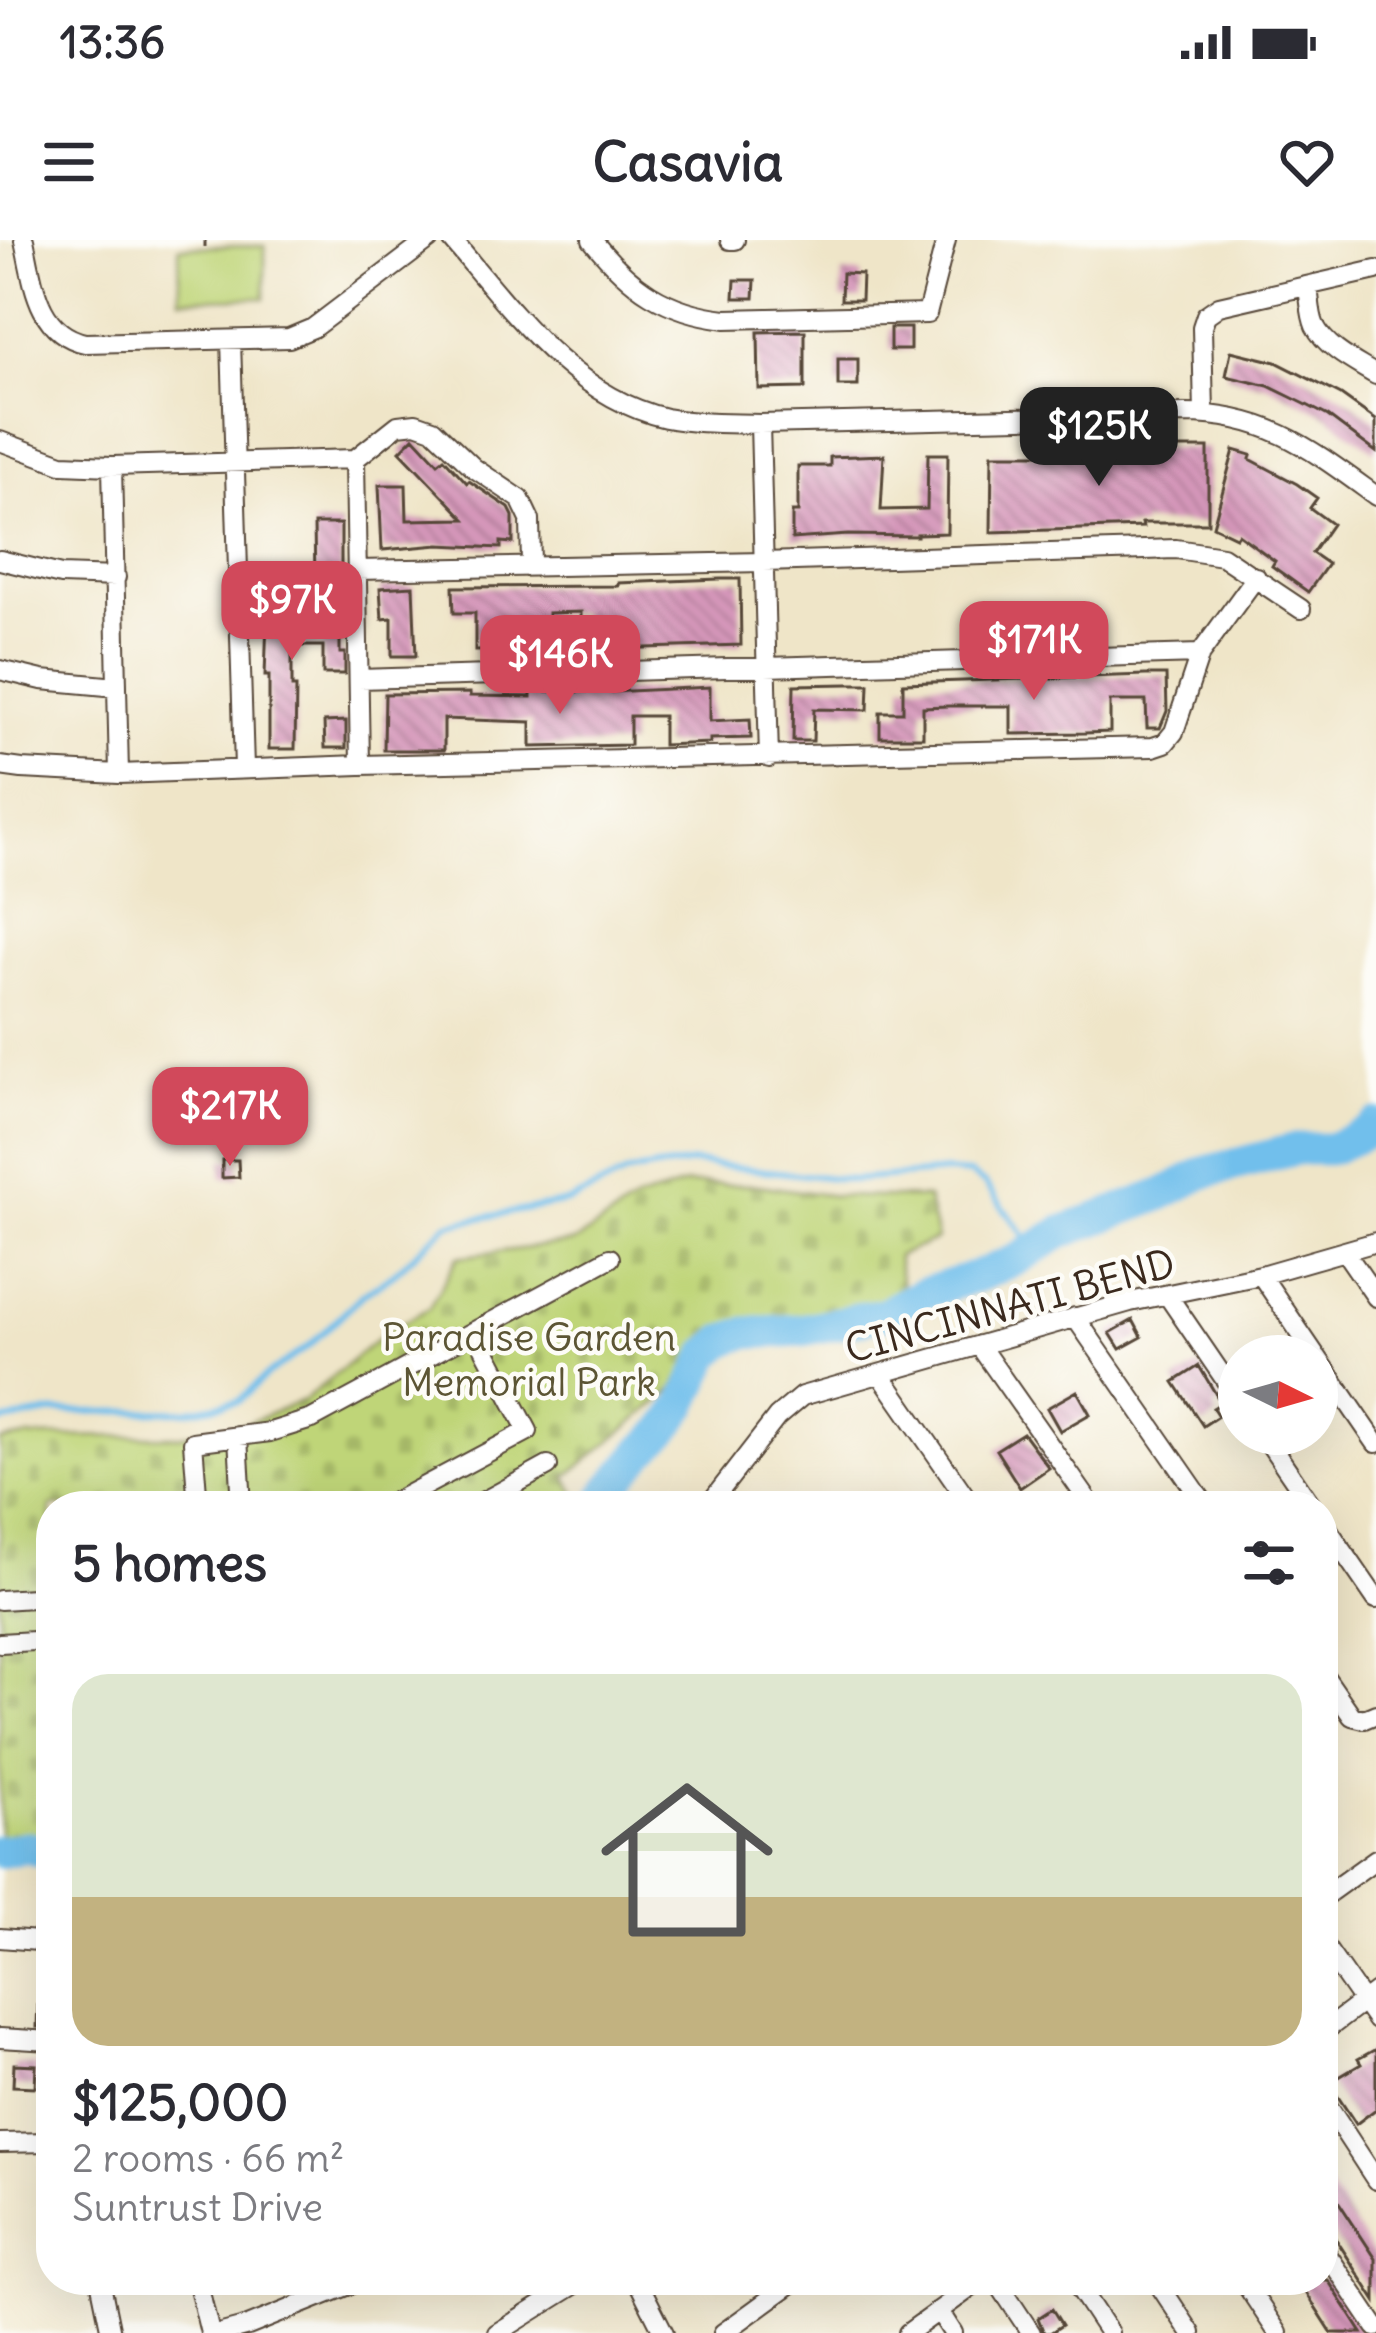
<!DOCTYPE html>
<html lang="en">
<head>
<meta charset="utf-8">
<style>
	:root { --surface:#fff; --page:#f2f2f3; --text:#2b2b33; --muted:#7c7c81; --accent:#d1495b }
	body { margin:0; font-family:Delius,sans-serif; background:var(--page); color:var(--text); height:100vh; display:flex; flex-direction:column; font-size:45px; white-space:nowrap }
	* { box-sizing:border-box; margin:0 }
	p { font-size:39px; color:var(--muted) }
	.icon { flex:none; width:66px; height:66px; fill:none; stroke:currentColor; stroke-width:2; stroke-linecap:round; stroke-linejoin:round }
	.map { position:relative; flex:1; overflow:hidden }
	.panel { position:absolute; left:36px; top:1251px; width:1302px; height:804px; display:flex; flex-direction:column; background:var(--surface); border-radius:48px; box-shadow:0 12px 48px #0002 }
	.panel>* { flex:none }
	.needle { width:78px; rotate:95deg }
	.buttons { position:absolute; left:1218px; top:1095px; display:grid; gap:24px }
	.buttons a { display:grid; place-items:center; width:120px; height:120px; border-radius:50%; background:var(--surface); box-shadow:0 12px 48px #0002; font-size:60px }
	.price { position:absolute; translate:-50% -102px; padding:0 27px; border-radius:24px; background:var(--accent); color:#fff; font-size:39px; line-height:78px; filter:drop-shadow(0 3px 6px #0008) }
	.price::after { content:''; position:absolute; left:50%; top:72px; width:36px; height:27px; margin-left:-18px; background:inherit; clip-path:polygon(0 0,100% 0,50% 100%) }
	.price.selected { background:#222; color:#fff }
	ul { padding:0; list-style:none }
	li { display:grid; align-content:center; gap:24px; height:636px; padding:0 36px }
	li span { display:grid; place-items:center; height:372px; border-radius:36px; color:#555 }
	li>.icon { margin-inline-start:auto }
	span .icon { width:216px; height:216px; fill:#fffc; stroke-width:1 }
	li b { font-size:51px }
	h2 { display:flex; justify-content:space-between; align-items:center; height:144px; padding:0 36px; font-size:51px }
	.status { display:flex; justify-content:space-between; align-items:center; height:84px; padding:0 60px; background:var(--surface); direction:ltr }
	.status svg { height:33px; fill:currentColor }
	header { display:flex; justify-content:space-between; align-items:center; height:156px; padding:0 36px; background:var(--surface); font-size:54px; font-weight:800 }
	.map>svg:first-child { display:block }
	.cemetery { fill:url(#cemetery-stones); stroke:#7d804b; stroke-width:3 }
	.pitch { fill:#bfd578; stroke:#7d804b; stroke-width:3 }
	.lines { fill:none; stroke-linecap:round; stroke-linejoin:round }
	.stream { stroke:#71bfec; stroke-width:6 }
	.river { stroke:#71bfec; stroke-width:33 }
	.building { fill:url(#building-back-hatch) }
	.minor-casing { stroke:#564638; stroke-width:22 }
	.path { stroke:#564638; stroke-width:3; stroke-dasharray:9 9; stroke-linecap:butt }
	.minor { stroke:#fff; stroke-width:18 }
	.labels { text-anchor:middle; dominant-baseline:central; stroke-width:9; stroke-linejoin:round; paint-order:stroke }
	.street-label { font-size:39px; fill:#3b2a1e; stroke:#fdfcf7 }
	.park-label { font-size:39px; fill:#5c5534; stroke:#fdfcf7 }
</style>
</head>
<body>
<div class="status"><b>13:36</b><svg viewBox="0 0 49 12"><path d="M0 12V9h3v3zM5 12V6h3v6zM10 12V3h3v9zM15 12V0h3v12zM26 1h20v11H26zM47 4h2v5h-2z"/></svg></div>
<header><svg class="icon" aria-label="menu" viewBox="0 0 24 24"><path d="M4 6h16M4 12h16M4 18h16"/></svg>Casavia<svg class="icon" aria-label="heart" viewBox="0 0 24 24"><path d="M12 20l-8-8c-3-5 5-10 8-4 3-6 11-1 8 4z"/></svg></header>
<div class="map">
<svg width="1376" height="2093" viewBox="0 0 1376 2093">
	<defs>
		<pattern id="cemetery-stones" width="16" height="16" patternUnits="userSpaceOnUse" patternTransform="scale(3)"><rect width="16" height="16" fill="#bfd578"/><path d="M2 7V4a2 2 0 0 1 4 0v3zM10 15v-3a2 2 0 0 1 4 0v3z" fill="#a5b767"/></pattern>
		<pattern id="building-back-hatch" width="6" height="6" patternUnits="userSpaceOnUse" patternTransform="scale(3)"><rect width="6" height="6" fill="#d597ba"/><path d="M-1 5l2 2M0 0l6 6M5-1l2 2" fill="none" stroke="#ae7b97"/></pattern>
	</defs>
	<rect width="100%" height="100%" fill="#fdfcf7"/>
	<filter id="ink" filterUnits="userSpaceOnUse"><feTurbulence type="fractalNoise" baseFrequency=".00833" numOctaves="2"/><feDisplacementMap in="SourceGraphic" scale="24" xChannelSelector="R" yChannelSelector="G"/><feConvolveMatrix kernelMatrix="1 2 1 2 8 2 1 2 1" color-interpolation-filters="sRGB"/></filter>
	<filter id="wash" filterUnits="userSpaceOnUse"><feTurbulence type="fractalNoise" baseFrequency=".004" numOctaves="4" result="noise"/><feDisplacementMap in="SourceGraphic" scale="48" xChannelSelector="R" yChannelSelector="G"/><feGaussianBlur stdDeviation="2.7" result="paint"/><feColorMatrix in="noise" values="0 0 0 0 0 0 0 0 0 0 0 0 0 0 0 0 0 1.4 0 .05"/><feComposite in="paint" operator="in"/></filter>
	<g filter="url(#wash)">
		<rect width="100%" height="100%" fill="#efe5c8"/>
		<path class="cemetery" d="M686,944l71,1 78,11 92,2 10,41 -40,17 6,38 -74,27 -40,8 -66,-2 -21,13 -29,50 -107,87 17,29h-532v330l-51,3v-398l28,-4 149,-1 64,-10 65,-27 80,-67 43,-24 29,-51 117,-15 61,-41z"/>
		<path class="pitch" d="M265,6v52l-85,1 -1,-52z"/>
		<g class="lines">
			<path class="stream" d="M0,1182l56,-10 130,-1 53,-10 28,-26 43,-30 53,-51 28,-18 57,-52 120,-22 61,-29 28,-5 37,-5 159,17 94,-8 23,2 15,10 50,65"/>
			<path class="river" d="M600,1266l9,-15 32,-38 26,-25 17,-24 24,-49 15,-14 23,-8 56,-3 81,-16 39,-20 59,-19 35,-15 46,-28 99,-37 42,-22 93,-24h34l38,-17 8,-7
				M0,1612l26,-5 25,7"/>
		</g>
		<g id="blocks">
			<path class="building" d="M842,33l20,1 -1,26h-20z
				M735,40h20l-1,18h-20z
				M890,88h20v22h-20z
				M805,91v57l-46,1 -1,-57z
				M1231,111l45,11 65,33 35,25v32l-48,-36 -23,-12 -37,-18 -42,-10z
				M838,119h20v27h-20z
				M414,197l24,26 6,-5 23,25 2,-2 40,27 4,8v27l-12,-1v6l-62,-3 -57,5 -3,-65h27l1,35 58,-1 -65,-68z
				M1123,208h85v75h-66l1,4 -152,5 1,-78h66v-2z
				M1234,210l17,5 -1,4 47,25 20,14 -7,10 22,16 -20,29 16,11 -20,28 -36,-26 3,-5 -37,-27 -2,3 -23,-11z
				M928,214h20l-1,79 -30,1v2l-69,-1 -56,4v-27h6v-46h32v-9l54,-2 -3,55 46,-1z
				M314,284h27v53h-26z
				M720,339h20l1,66 -160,5v-38l-33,1 1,37 -74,1v-38h-21l-1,-26 165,-1v-3z
				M413,346l3,70h-24v-38l-10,1 -2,-31z
				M268,351h27v34h45v28h5v21h-22v-28h-31v41h4l-1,62h-26v-73h-4z
				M1146,435h20l1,36 -7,17h-13l-1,-27h-36v31l-26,1 -73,1v-28h-62l-26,1v30h-43v-25h23v-29z
				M849,444h20l-1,26 -54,-1 -1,32h-20l1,-56z
				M710,447v34l40,-2 1,19 -41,1v4l-47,2v-29h-33v29l-99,2v-25l-87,-3v31h-60l1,-56 85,-1v3l61,1v-6l78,1z
				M346,481v27h-21l-1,-26z
				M222,920h16l1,17 -17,1z
				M1133,1080l9,17 -22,12 -10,-16z
				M1199,1126l22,37 -8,5 5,8 -15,10 -29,-44z
				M1077,1151l13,23 -30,17 -13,-23z
				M1023,1193l26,35 -29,20 -24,-38z
				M39,1731h12v56h-14z
				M1376,1809v60l-20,15 -27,-41 32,-19 -3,-5z
				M14,1824l22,1 -1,22 -22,-1z
				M1323,1938l53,81v42l-53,-82z
				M1298,2040h30l34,53h-30z
				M1052,2069l10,16 -12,8h-6l-6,-15z"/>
		</g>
	</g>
	<g filter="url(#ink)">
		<use href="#blocks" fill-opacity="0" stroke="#564638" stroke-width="3"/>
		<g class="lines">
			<defs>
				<path id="minor" d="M24,0c9,41 13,93 61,103l204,-5 24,-10 116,-88
					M452,0c58,68 121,157 214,178 31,6 63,5 94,6l425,-10c83,0 126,35 191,82
					M592,0c38,47 73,72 134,79l201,-5 19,-74
					M730,0h5
					M1308,47c2,12 2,28 7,39 12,23 40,36 61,49
					M231,100l13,428
					M1204,174l-2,-87 4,-12 13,-9 157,-36
					M760,184l9,334
					M0,201l62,23 50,2 243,-7 43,-34 18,-2 17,6 41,39 46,31 10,21 1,45
					M355,219l5,306
					M112,226l7,308
					M0,320l61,15 55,2
					M357,330l407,-8 412,-13 46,7 79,53
					M0,430l42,10 75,7
					M359,439l841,-25
					M0,526l22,3 97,5 241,-9 793,-18 12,-4 9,-11 26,-78 56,-77
					M1345,1012l31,45
					M1261,1035l55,81
					M1168,1056l71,104
					M1075,1077l131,189
					M979,1105l113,161
					M1317,1117l59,86
					M881,1135l91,131
					M1263,1194l49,72
					M238,1197l4,69
					M198,1266l-5,-64 77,-10 42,-13 298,-161
					M387,1266l141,-75 -53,-100
					M475,1266l73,-40
					M708,1266l69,-89 25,-21 328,-94 131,-27 115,-33
					M1323,1282l53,77
					M0,1360l51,-3
					M0,1403l51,-3
					M1323,1434l29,42 12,3 12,-5
					M1323,1657l53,-38
					M0,1698l51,4
					M1323,1704l53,76
					M1323,1792l53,-40
					M0,1798l51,3
					M1323,1859l53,81
					M0,1903l51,-1
					M1323,2008l53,79
					M100,2040l11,53
					M197,2040l13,53
					M637,2040l27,53
					M996,2040l35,53
					M1074,2040l35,53
					M1156,2040l35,53
					M1243,2040l35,53
					M939,2071l14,22
					M222,2093l26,-7 114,-46
					M497,2093l85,-53
					M723,2093l73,-53
					M908,2093l73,-53"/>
			</defs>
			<use href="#minor" class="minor-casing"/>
			<path class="path" d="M205,0v7"/>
			<use href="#minor" class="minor"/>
		</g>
	</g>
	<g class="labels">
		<g class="street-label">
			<text transform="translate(1010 1066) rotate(-15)">CINCINNATI BEND</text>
		</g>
		<g class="park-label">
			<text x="529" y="1097">Paradise Garden<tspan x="529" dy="45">Memorial Park</tspan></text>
		</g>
	</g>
</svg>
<div class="buttons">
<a><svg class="needle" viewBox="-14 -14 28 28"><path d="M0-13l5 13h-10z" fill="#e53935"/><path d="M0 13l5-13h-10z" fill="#7c7c81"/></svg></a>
</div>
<b class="price selected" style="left:1099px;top:249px">$125K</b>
<b class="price" style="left:292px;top:423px">$97K</b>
<b class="price" style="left:1034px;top:463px">$171K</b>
<b class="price" style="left:560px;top:477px">$146K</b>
<b class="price" style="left:230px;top:929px">$217K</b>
<section class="panel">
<h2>5 homes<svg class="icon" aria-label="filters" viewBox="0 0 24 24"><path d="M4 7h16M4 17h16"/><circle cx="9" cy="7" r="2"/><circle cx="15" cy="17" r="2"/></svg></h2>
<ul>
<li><span style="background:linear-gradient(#dfe7d0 60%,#c2b280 0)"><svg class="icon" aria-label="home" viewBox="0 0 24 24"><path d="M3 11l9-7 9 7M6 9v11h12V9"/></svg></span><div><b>$125,000</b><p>2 rooms · 66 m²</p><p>Suntrust Drive</p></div></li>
</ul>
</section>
</div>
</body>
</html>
